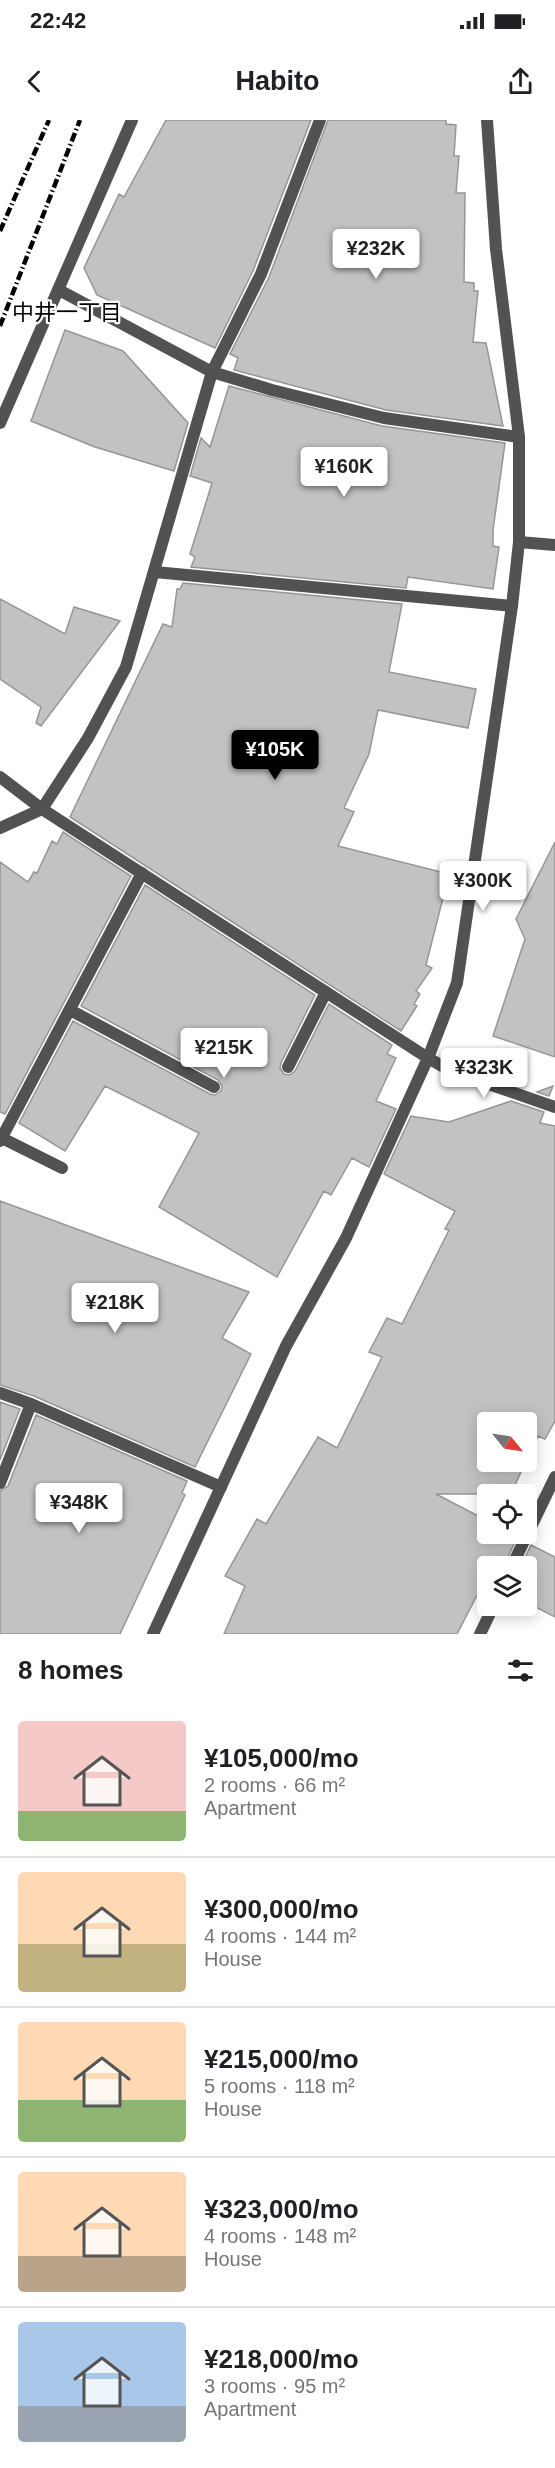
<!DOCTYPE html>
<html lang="en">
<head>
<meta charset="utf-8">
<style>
	:root { --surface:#fff; --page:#f6f6f6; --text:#202124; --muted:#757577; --line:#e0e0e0; --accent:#000 }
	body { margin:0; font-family:Arial,"Noto Sans JP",sans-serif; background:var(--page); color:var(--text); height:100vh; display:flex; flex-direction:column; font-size:22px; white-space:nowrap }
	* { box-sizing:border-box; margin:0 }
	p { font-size:20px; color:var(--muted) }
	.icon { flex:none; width:33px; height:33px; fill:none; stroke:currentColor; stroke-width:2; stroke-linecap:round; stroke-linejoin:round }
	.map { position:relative; height:1514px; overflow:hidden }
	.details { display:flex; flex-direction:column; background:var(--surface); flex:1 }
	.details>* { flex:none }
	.needle { width:39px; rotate:120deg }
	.buttons { position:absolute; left:477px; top:1292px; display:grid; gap:12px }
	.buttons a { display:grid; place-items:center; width:60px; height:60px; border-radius:6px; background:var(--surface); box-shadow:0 3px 15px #0003; font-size:30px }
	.price { position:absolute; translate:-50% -51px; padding:0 14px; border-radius:6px; background:#fff; color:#222; font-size:20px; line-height:39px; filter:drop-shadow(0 2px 3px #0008) }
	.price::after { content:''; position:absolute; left:50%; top:36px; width:18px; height:14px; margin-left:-9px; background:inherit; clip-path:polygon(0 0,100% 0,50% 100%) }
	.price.on { background:var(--accent); color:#fff }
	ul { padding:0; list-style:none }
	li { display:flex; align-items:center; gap:18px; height:150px; padding:0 18px }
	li+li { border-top:2px solid var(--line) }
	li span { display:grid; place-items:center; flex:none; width:168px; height:120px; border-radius:6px; color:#555 }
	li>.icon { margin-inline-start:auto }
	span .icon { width:72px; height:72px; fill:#fffc; stroke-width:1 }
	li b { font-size:26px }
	h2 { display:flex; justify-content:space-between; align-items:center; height:72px; padding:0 18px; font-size:26px }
	.status { display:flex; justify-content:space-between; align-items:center; height:42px; padding:0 30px; background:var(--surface); direction:ltr }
	.status svg { height:16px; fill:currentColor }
	header { display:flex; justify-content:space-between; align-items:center; height:78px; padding:0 18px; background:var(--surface); font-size:27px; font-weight:700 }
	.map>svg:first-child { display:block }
	.building { fill:#c2c2c2; stroke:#969696; stroke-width:1.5 }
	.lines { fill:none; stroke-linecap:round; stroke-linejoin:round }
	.service { stroke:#525252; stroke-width:12 }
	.minor { stroke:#525252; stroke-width:12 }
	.rail { stroke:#000; stroke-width:4.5; stroke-dasharray:9 3 1.5 3; stroke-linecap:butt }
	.labels { text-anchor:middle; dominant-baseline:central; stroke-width:4.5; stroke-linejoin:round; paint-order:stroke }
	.neighbourhood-label { font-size:22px; fill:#000; stroke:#fff }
</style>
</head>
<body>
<div class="status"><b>22:42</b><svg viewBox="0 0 49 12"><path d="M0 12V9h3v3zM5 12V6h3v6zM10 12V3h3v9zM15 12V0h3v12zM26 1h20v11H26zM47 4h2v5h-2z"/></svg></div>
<header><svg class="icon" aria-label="back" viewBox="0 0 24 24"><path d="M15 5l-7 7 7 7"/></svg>Habito<svg class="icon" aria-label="share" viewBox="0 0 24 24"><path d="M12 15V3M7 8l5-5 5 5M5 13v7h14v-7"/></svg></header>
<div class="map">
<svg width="555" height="1514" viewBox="0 0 555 1514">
	<rect width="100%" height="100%" fill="#fff"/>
	<path class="building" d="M166,0h145l-58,151 -38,77 -118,-53 -13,-27 35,-74 5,3z
		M328,0h118v4l10,1 -2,31h5l-3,37h9l-1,89 10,1v8h4l-5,51 13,1 17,83 -117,-16 -152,-40 4,-12 -8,-4 39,-77z
		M65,210l58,21 65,72 -14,48 -79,-24 -64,-26z
		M229,266l153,40 123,17 -12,87v16l6,1 -6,42 -85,-12 -2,11 -215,-21 4,-10 -5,-3 22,-71 -22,-7 11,-38 9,9z
		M183,463l219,21 -13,68 87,17 -8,39 -90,-18 -9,44 -25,54 10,4 -16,34 111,28 -23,91 6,3 -16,23 4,3 -6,10 3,2 -16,25 -331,-214 93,-193 9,3 5,-38h3z
		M0,479l65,35 9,-27 46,14 -79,105 -5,-3 5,-16 -41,-28z
		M63,712l68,44 -126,238 -5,-2v-250l28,20 6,-10 3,1 15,-32 5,3z
		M555,722v215l-62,-21 32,-97 -9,-20z
		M145,765l170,110 -34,68 -1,5 4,6 5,1 6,-4 34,-67 63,41 -5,9 9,4 -20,43 20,8 -27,58 -17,-9 -21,37 -7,-4 -47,86 -118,-70 40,-74 -94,-47 -40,65 -46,-28 54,-102 137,73 5,1 6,-4 1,-5 -4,-6 -137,-74z
		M553,966l-4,10 -12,-4z
		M511,981l33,11 -4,11 15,3v295l-10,18 -7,-3 -12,25v-39h-38v39h38l-15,33h-75l52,27v12h21l8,4 -13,29h-16v15l-3,-1 -28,54h-233l21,-48 -20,-10 32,-57 9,5 52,-87 19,11 45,-91 -13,-5 18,-34 15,6 47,-94 -4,-1 10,-18 -71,-37 27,-58 38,6z
		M0,1081l249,91 -27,46 29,16 -56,113 -161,-71 -34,-11z
		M0,1282l20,7 -20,51z
		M36,1295l151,66 -5,12 3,2 -65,139h-120v-143l8,-5z
		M531,1425l24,12v60l-29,-15v-36h-5z"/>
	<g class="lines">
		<path class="service" d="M59,170l153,82 60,18 112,28 135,19
			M155,452l357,34
			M0,708l42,-19 46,-71 38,-71 86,-295 49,-98 59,-154
			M70,890l144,77
			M288,947l38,-75
			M2,1018l60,30
			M0,1021l142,-268
			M0,1273l31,11 190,83
			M0,1363l31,-79"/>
		<path class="minor" d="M0,303l132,-303
			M519,422l36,3
			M0,657l42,32 386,249 23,13 104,36
			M512,1446l43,-89
			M153,1514l133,-288 60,-108 82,-180 29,-75 55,-377 7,-64v-105l-23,-188 -9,-129
			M480,1514l14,-29"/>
		<path class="rail" d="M0,111l49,-111
			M0,206l80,-206"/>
	</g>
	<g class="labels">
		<g class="neighbourhood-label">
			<text x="67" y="192">中井一丁目</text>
		</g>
	</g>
</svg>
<div class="buttons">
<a><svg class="needle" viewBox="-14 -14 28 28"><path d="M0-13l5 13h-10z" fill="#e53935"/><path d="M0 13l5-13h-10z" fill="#757577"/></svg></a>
<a><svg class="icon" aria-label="locate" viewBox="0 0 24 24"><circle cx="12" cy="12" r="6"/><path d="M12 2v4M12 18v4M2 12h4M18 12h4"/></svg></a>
<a><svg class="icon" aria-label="layers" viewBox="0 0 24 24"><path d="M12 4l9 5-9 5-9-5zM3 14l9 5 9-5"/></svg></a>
</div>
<b class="price" style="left:376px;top:160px">¥232K</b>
<b class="price" style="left:344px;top:378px">¥160K</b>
<b class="price on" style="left:275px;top:661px">¥105K</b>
<b class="price" style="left:483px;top:792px">¥300K</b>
<b class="price" style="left:224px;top:959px">¥215K</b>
<b class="price" style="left:484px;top:979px">¥323K</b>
<b class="price" style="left:115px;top:1214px">¥218K</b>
<b class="price" style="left:79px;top:1414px">¥348K</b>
</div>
<section class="details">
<h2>8 homes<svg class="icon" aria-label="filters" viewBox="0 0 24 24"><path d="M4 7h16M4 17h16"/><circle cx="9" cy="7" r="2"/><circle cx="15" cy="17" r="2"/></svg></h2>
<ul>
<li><span style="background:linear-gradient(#f6c9c9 75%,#8fb573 0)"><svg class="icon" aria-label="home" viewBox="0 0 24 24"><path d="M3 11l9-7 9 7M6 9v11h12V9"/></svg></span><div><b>¥105,000/mo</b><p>2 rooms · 66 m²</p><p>Apartment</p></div></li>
<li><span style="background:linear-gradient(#ffd9b3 60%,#c2b280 0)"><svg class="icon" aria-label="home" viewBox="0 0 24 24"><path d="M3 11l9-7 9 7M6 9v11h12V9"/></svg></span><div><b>¥300,000/mo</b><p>4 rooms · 144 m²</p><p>House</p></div></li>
<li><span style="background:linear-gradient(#ffd9b3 65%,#8fb573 0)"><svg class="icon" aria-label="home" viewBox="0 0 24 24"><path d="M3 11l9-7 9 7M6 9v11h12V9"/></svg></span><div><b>¥215,000/mo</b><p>5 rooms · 118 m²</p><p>House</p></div></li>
<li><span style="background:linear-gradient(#ffd9b3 70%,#b9a48a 0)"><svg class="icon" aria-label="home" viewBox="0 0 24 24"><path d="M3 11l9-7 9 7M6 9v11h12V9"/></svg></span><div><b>¥323,000/mo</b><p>4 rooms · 148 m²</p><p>House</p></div></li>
<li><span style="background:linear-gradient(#a9c7e8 70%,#9aa5b1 0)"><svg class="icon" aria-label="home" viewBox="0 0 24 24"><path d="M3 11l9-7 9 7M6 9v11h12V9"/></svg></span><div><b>¥218,000/mo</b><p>3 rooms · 95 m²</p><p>Apartment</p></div></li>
</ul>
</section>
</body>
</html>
